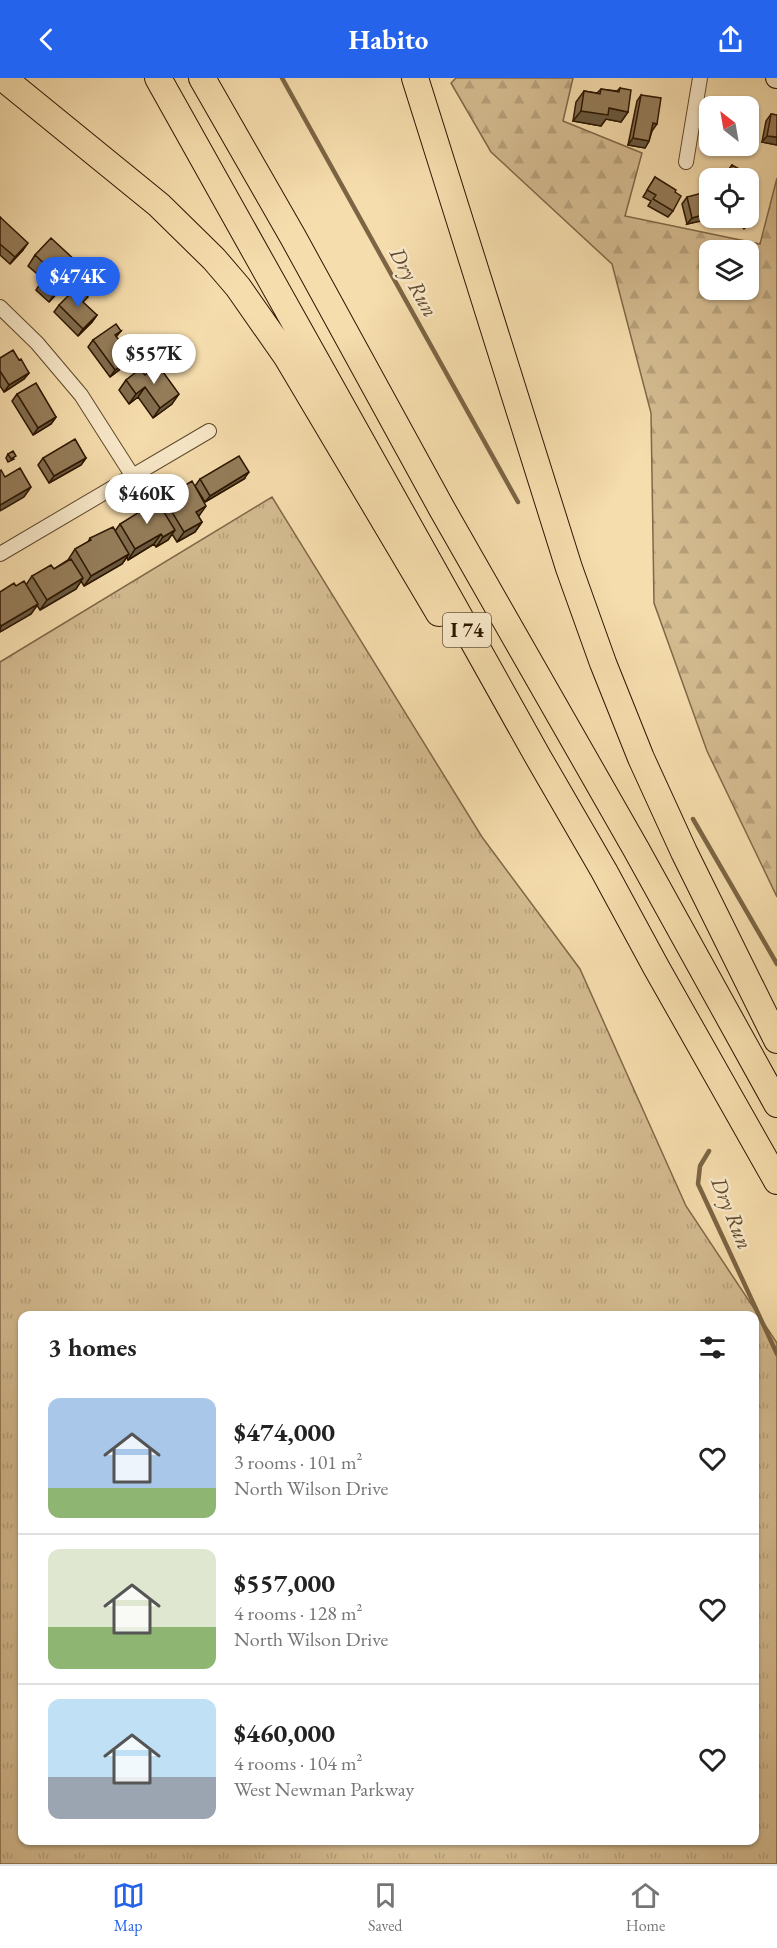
<!DOCTYPE html>
<html lang="en">
<head>
<meta charset="utf-8">
<style>
	:root { --surface:#fff; --page:#f6f6f6; --text:#222; --muted:#767676; --line:#e0e0e0; --accent:#2563eb }
	body { margin:0; font-family:"EB Garamond",serif; background:var(--page); color:var(--text); height:100vh; display:flex; flex-direction:column; font-size:22px; white-space:nowrap }
	* { box-sizing:border-box; margin:0 }
	p { font-size:20px; color:var(--muted) }
	.icon { flex:none; width:33px; height:33px; fill:none; stroke:currentColor; stroke-width:2; stroke-linecap:round; stroke-linejoin:round }
	.map { position:relative; flex:1; overflow:hidden }
	.side { position:absolute; left:18px; top:1233px; width:741px; height:534px; display:flex; flex-direction:column; background:var(--surface); border-radius:12px; box-shadow:0 2px 4px #0004 }
	.side>* { flex:none }
	.needle { width:39px; rotate:329deg }
	.controls { position:absolute; left:699px; top:18px; display:grid; gap:12px }
	.controls a { display:grid; place-items:center; width:60px; height:60px; border-radius:12px; background:var(--surface); box-shadow:0 2px 4px #0004; font-size:30px }
	.price { position:absolute; translate:-50% -51px; padding:0 14px; border-radius:21px; background:#fff; color:#222; font-size:20px; line-height:39px; filter:drop-shadow(0 2px 3px #0008) }
	.price::after { content:''; position:absolute; left:50%; top:36px; width:18px; height:14px; margin-left:-9px; background:inherit; clip-path:polygon(0 0,100% 0,50% 100%) }
	.price.active { background:var(--accent); color:#fff }
	ul { padding:0; list-style:none }
	li { display:flex; align-items:center; gap:18px; height:150px; padding:0 30px }
	li+li { border-top:2px solid var(--line) }
	li span { display:grid; place-items:center; flex:none; width:168px; height:120px; border-radius:12px; color:#555 }
	li>.icon { margin-inline-start:auto }
	span .icon { width:72px; height:72px; fill:#fffc; stroke-width:1 }
	li b { font-size:26px }
	h2 { display:flex; justify-content:space-between; align-items:center; height:72px; padding:0 30px; font-size:26px }
	header { display:flex; justify-content:space-between; align-items:center; height:78px; padding:0 30px; background:var(--accent); color:#fff; font-size:27px; font-weight:700 }
	.tab-bar { display:flex; justify-content:space-around; align-items:center; height:84px; border-top:2px solid var(--line); background:var(--surface); font-size:16px; color:var(--muted) }
	.tab-bar a { display:grid; justify-items:center; gap:3px }
	.tab-bar .active { color:var(--accent) }
	.map>svg:first-child { display:block }
	.grass { fill:url(#grass-tufts); stroke:#806848; stroke-width:1.5; fill-rule:evenodd }
	.forest { fill:url(#forest-firs); stroke:#806848; stroke-width:1.5; fill-rule:evenodd }
	.lines { fill:none; stroke-linecap:round; stroke-linejoin:round }
	.stream { stroke:#7c6544; stroke-width:4.5 }
	.minor-casing { stroke:#5e482b; stroke-width:16 }
	.secondary-casing { stroke:#2c1600; stroke-width:22 }
	.motorway-casing { stroke:#2c1600; stroke-width:28 }
	.minor { stroke:#f9e9ca; stroke-width:14 }
	.secondary { stroke:#f9e9ca; stroke-width:20 }
	.motorway { stroke:#f6ddad; stroke-width:26 }
	.wall { fill:#806c4d; stroke:#2c1600; stroke-width:1.5 }
	.shaded-wall { fill:#68583f; stroke:#2c1600; stroke-width:1.5 }
	.building { fill:#957d5a; stroke:#2c1600; stroke-width:1.5 }
	.labels { text-anchor:middle; dominant-baseline:central; stroke-width:5; stroke-linejoin:round; paint-order:stroke }
	.shield { fill:#f9e9ca; stroke:#6a553d; stroke-width:1.5 }
	.shield-label { font-size:20px; font-weight:bold; fill:#2c1600 }
	.water-label { font-size:22px; font-style:italic; fill:#614a2e; stroke:#f9e9ca }
</style>
</head>
<body>
<header><svg class="icon" aria-label="back" viewBox="0 0 24 24"><path d="M15 5l-7 7 7 7"/></svg>Habito<svg class="icon" aria-label="share" viewBox="0 0 24 24"><path d="M12 15V3M7 8l5-5 5 5M5 13v7h14v-7"/></svg></header>
<div class="map">
<svg width="777" height="1786" viewBox="0 0 777 1786">
	<defs>
		<pattern id="grass-tufts" width="24" height="20" patternUnits="userSpaceOnUse" patternTransform="scale(1.5)"><rect width="24" height="20" fill="#d4bb90"/><path d="M3 7l-1-3M5 7V3M7 7l1-3M15 17l-1-3M17 17v-4M19 17l1-3" fill="none" stroke="#b6a07a"/></pattern>
		<pattern id="forest-firs" width="22" height="20" patternUnits="userSpaceOnUse" patternTransform="scale(1.5)"><rect width="22" height="20" fill="#d4bb90"/><path d="M5 1l3.5 6h-7zM16 11l3.5 6h-7z" fill="#b6a07a"/></pattern>
	</defs>
	<rect width="100%" height="100%" fill="#f6ddad"/>
	<filter id="stains"><feTurbulence type="fractalNoise" baseFrequency=".00333" numOctaves="4"/><feColorMatrix values="0 0 0 0 .2 0 0 0 0 .09 0 0 0 0 .02 0 0 0 .5 -.17"/></filter>
	<radialGradient id="worn" r=".72"><stop offset=".6" stop-color="#630" stop-opacity="0"/><stop offset="1" stop-color="#630" stop-opacity=".3"/></radialGradient>
	<path class="grass" d="M272,419l210,340 98,132 106,237 91,137v521h-777v-1202zM22,1238h732v524h-732z"/>
	<path class="forest" d="M456,0h117l-10,43 79,32 -17,63 135,28 17,-66v719l-70,-146 -53,-148 -3,-190 -39,-149 -121,-112 -40,-69zM710,172h38v40h-38z"/>
	<g class="lines">
		<path class="stream" d="M282,0l236,424
			M693,741l84,145
			M709,1073l-9,15 -2,18 79,170"/>
		<defs>
			<path id="minor" d="M686,84l14,-84
				M0,229l37,36 44,52 51,80
				M0,476l209,-123"/>
			<path id="secondary" d="M776,0h1"/>
			<path id="motorway" d="M3,0l156,127 55,54 24,28 49,70 152,256
				M158,0l380,679 66,114 52,96 121,214
				M202,0l91,159 149,272 194,340 141,255
				M415,0l154,490 34,95 38,95 43,94 93,188"/>
		</defs>
		<use href="#minor" class="minor-casing"/>
		<use href="#secondary" class="secondary-casing"/>
		<use href="#motorway" class="motorway-casing"/>
		<use href="#minor" class="minor"/>
		<use href="#secondary" class="secondary"/>
		<use href="#motorway" class="motorway"/>
	</g>
	<path class="wall" d="M620,10l8,24 -7,10 -15,-3 -5,7 -28,-5 3,-19 8,-11 13,2 4,-4 16,2z
		M641,17l11,36 -3,10 -4,7 -17,-3 9,-44z
		M771,36l6,1v30l-15,-3 4,-21z
		M732,87l13,13h-25l5,-7 2,1z
		M655,99l18,34 -5,6 -20,-11 3,-5 -8,-4z
		M687,119l23,21 -23,6 -5,-20z
		M0,139l23,33 -13,14 -10,-9z
		M741,141l9,4 -6,6 -5,-6z
		M35,177l36,18 -5,5 1,1 -7,11 -11,12 -13,-12 7,-11 -15,-13z
		M59,227l38,10 -5,7 -14,14 -24,-24z
		M121,253l-5,6 11,27 -17,13 -22,-30 5,-7z
		M168,271l9,4 -2,4 -5,3 -5,-7z
		M0,280l19,2 10,13 -5,6 -20,13 -4,-6z
		M145,297l27,29 -19,14 -15,-21 -9,7 -10,-14 7,-10z
		M17,316l39,23 -5,7 -18,11 -21,-34z
		M8,376l6,5 -6,3 -2,-4z
		M43,380h43l-5,7 -32,18 -11,-18z
		M200,401h44l-39,23 -10,-16z
		M174,414l24,24 4,6 -7,10 -18,10 -5,-8 -4,6 -12,7 -2,-3 -26,16 -1,-3 -5,7 -38,22 -3,-5 -5,8 -36,21 -3,-5 -6,9 -31,18v-40l16,-6 10,-1 6,-9 22,-7 14,-9 7,-11 13,-7 2,-4 25,-7 5,-7 42,-16z"/>
	<path class="shaded-wall" d="M609,30l19,4 -7,10 -15,-3 -5,7 -28,-5 8,-10z
		M653,45l4,1 -5,7 -4,-1z
		M767,58l10,1v8l-15,-3z
		M633,60l16,3 -4,7 -17,-3z
		M731,68h3l16,2 -5,7 -18,-3z
		M710,135v5h5l-28,6 5,-6z
		M28,165l-5,7 -13,14 5,-7z
		M78,185l-7,10 -13,14 7,-10z
		M67,201l-7,11 -11,12 7,-10z
		M97,237l-5,7 -14,14 5,-7z
		M132,279l-5,7 -17,13 5,-7z
		M29,295l-5,6 -20,13 5,-7z
		M145,309l-7,10 -9,7 7,-10z
		M179,316l-7,10 -19,14 7,-10z
		M56,339l-5,7 -18,11 5,-7z
		M86,380l-5,7 -32,18 5,-7z
		M249,394l-5,7 -39,23 5,-6z
		M31,409l-7,10 -24,14v-6z
		M206,428l-7,10 -10,6 7,-10z
		M202,444l-7,10 -18,10 7,-10z
		M175,452l-7,10 -12,7 7,-10z
		M161,456l-7,10 -26,16 7,-11z
		M129,476l-7,10 -38,22 7,-10z
		M83,500l-7,11 -36,21 7,-10z
		M38,526l-7,10 -31,18 1,-6z"/>
	<path class="building" d="M620,10l11,2 -3,22 -19,-4 -1,7 -27,-4 3,-20 16,3 1,-5 18,3z
		M641,17l20,3 -4,26 -4,-1 -4,18 -16,-3z
		M748,31l9,1 -7,38 -16,-2h14z
		M771,36l6,1v22l-10,-1z
		M732,87l16,9 -3,4h-19l-3,-3 2,-4 2,2z
		M655,99l21,13 -1,2 6,4 -8,15 -20,-12 3,-4 -9,-5z
		M710,113v22l-18,5 -5,-21z
		M0,139l28,26 -13,14 -15,-13z
		M744,140h2l4,5 -4,3 -5,-7z
		M51,160l27,25 -13,14 2,2 -11,13 -13,-12 8,-10 -16,-15z
		M78,208l10,11 -5,5 14,13 -14,14 -24,-24z
		M116,246l5,7 -6,4 17,22 -17,13 -22,-30z
		M173,268l4,7 -5,3 -4,-7z
		M13,272l6,10 2,-1 8,14 -20,12 -9,-14v-13z
		M158,287l21,29 -19,14 -15,-21 -9,7 -10,-14 14,-11 5,6z
		M36,305l20,34 -18,11 -21,-34z
		M75,361l11,19 -32,18 -11,-18z
		M13,373l3,5 -5,3 -3,-5z
		M239,378l10,16 -39,24 -10,-17z
		M20,390l11,19 -31,18v-34l1,-1 4,7z
		M192,403l14,25 -10,6 6,10 -18,10 -18,-30 10,-6 -2,-4z
		M157,423l18,29 -12,7 -2,-3 -26,15 -15,-25z
		M113,449l16,27 -38,22 -16,-27 16,-9 -1,-2z
		M71,481l12,19 -36,22 -15,-24 19,-11 3,4z
		M24,503l14,23 -37,22 -1,-2v-32l14,-9 2,3z"/>
	<g class="labels">
		<rect class="shield" x="443" y="535" width="48" height="34" rx="4.5"/>
		<g class="shield-label">
			<text x="467" y="552">I 74</text>
		</g>
		<g class="water-label">
			<text transform="translate(414 204) rotate(61)">Dry Run</text>
			<text transform="translate(732 1135) rotate(68)">Dry Run</text>
		</g>
	</g>
	<rect width="100%" height="100%" filter="url(#stains)"/>
	<rect width="100%" height="100%" fill="url(#worn)"/>
</svg>
<div class="controls">
<a><svg class="needle" viewBox="-14 -14 28 28"><path d="M0-13l5 13h-10z" fill="#e53935"/><path d="M0 13l5-13h-10z" fill="#767676"/></svg></a>
<a><svg class="icon" aria-label="locate" viewBox="0 0 24 24"><circle cx="12" cy="12" r="6"/><path d="M12 2v4M12 18v4M2 12h4M18 12h4"/></svg></a>
<a><svg class="icon" aria-label="layers" viewBox="0 0 24 24"><path d="M12 4l9 5-9 5-9-5zM3 14l9 5 9-5"/></svg></a>
</div>
<b class="price active" style="left:78px;top:230px">$474K</b>
<b class="price" style="left:154px;top:307px">$557K</b>
<b class="price" style="left:147px;top:447px">$460K</b>
<section class="side">
<h2>3 homes<svg class="icon" aria-label="filters" viewBox="0 0 24 24"><path d="M4 7h16M4 17h16"/><circle cx="9" cy="7" r="2"/><circle cx="15" cy="17" r="2"/></svg></h2>
<ul>
<li><span style="background:linear-gradient(#a9c7e8 75%,#8fb573 0)"><svg class="icon" aria-label="home" viewBox="0 0 24 24"><path d="M3 11l9-7 9 7M6 9v11h12V9"/></svg></span><div><b>$474,000</b><p>3 rooms · 101 m²</p><p>North Wilson Drive</p></div><svg class="icon" aria-label="heart" viewBox="0 0 24 24"><path d="M12 20l-8-8c-3-5 5-10 8-4 3-6 11-1 8 4z"/></svg></li>
<li><span style="background:linear-gradient(#dfe7d0 65%,#8fb573 0)"><svg class="icon" aria-label="home" viewBox="0 0 24 24"><path d="M3 11l9-7 9 7M6 9v11h12V9"/></svg></span><div><b>$557,000</b><p>4 rooms · 128 m²</p><p>North Wilson Drive</p></div><svg class="icon" aria-label="heart" viewBox="0 0 24 24"><path d="M12 20l-8-8c-3-5 5-10 8-4 3-6 11-1 8 4z"/></svg></li>
<li><span style="background:linear-gradient(#bfe0f5 65%,#9aa5b1 0)"><svg class="icon" aria-label="home" viewBox="0 0 24 24"><path d="M3 11l9-7 9 7M6 9v11h12V9"/></svg></span><div><b>$460,000</b><p>4 rooms · 104 m²</p><p>West Newman Parkway</p></div><svg class="icon" aria-label="heart" viewBox="0 0 24 24"><path d="M12 20l-8-8c-3-5 5-10 8-4 3-6 11-1 8 4z"/></svg></li>
</ul>
</section>
</div>
<nav class="tab-bar">
<a class="active"><svg class="icon" aria-label="map" viewBox="0 0 24 24"><path d="M3 6l6-2 6 2 6-2v14l-6 2-6-2-6 2zM9 4v14M15 6v14"/></svg>Map</a>
<a><svg class="icon" aria-label="saved" viewBox="0 0 24 24"><path d="M7 4h10v16l-5-4-5 4z"/></svg>Saved</a>
<a><svg class="icon" aria-label="home" viewBox="0 0 24 24"><path d="M3 11l9-7 9 7M6 9v11h12V9"/></svg>Home</a>
</nav>
</body>
</html>
